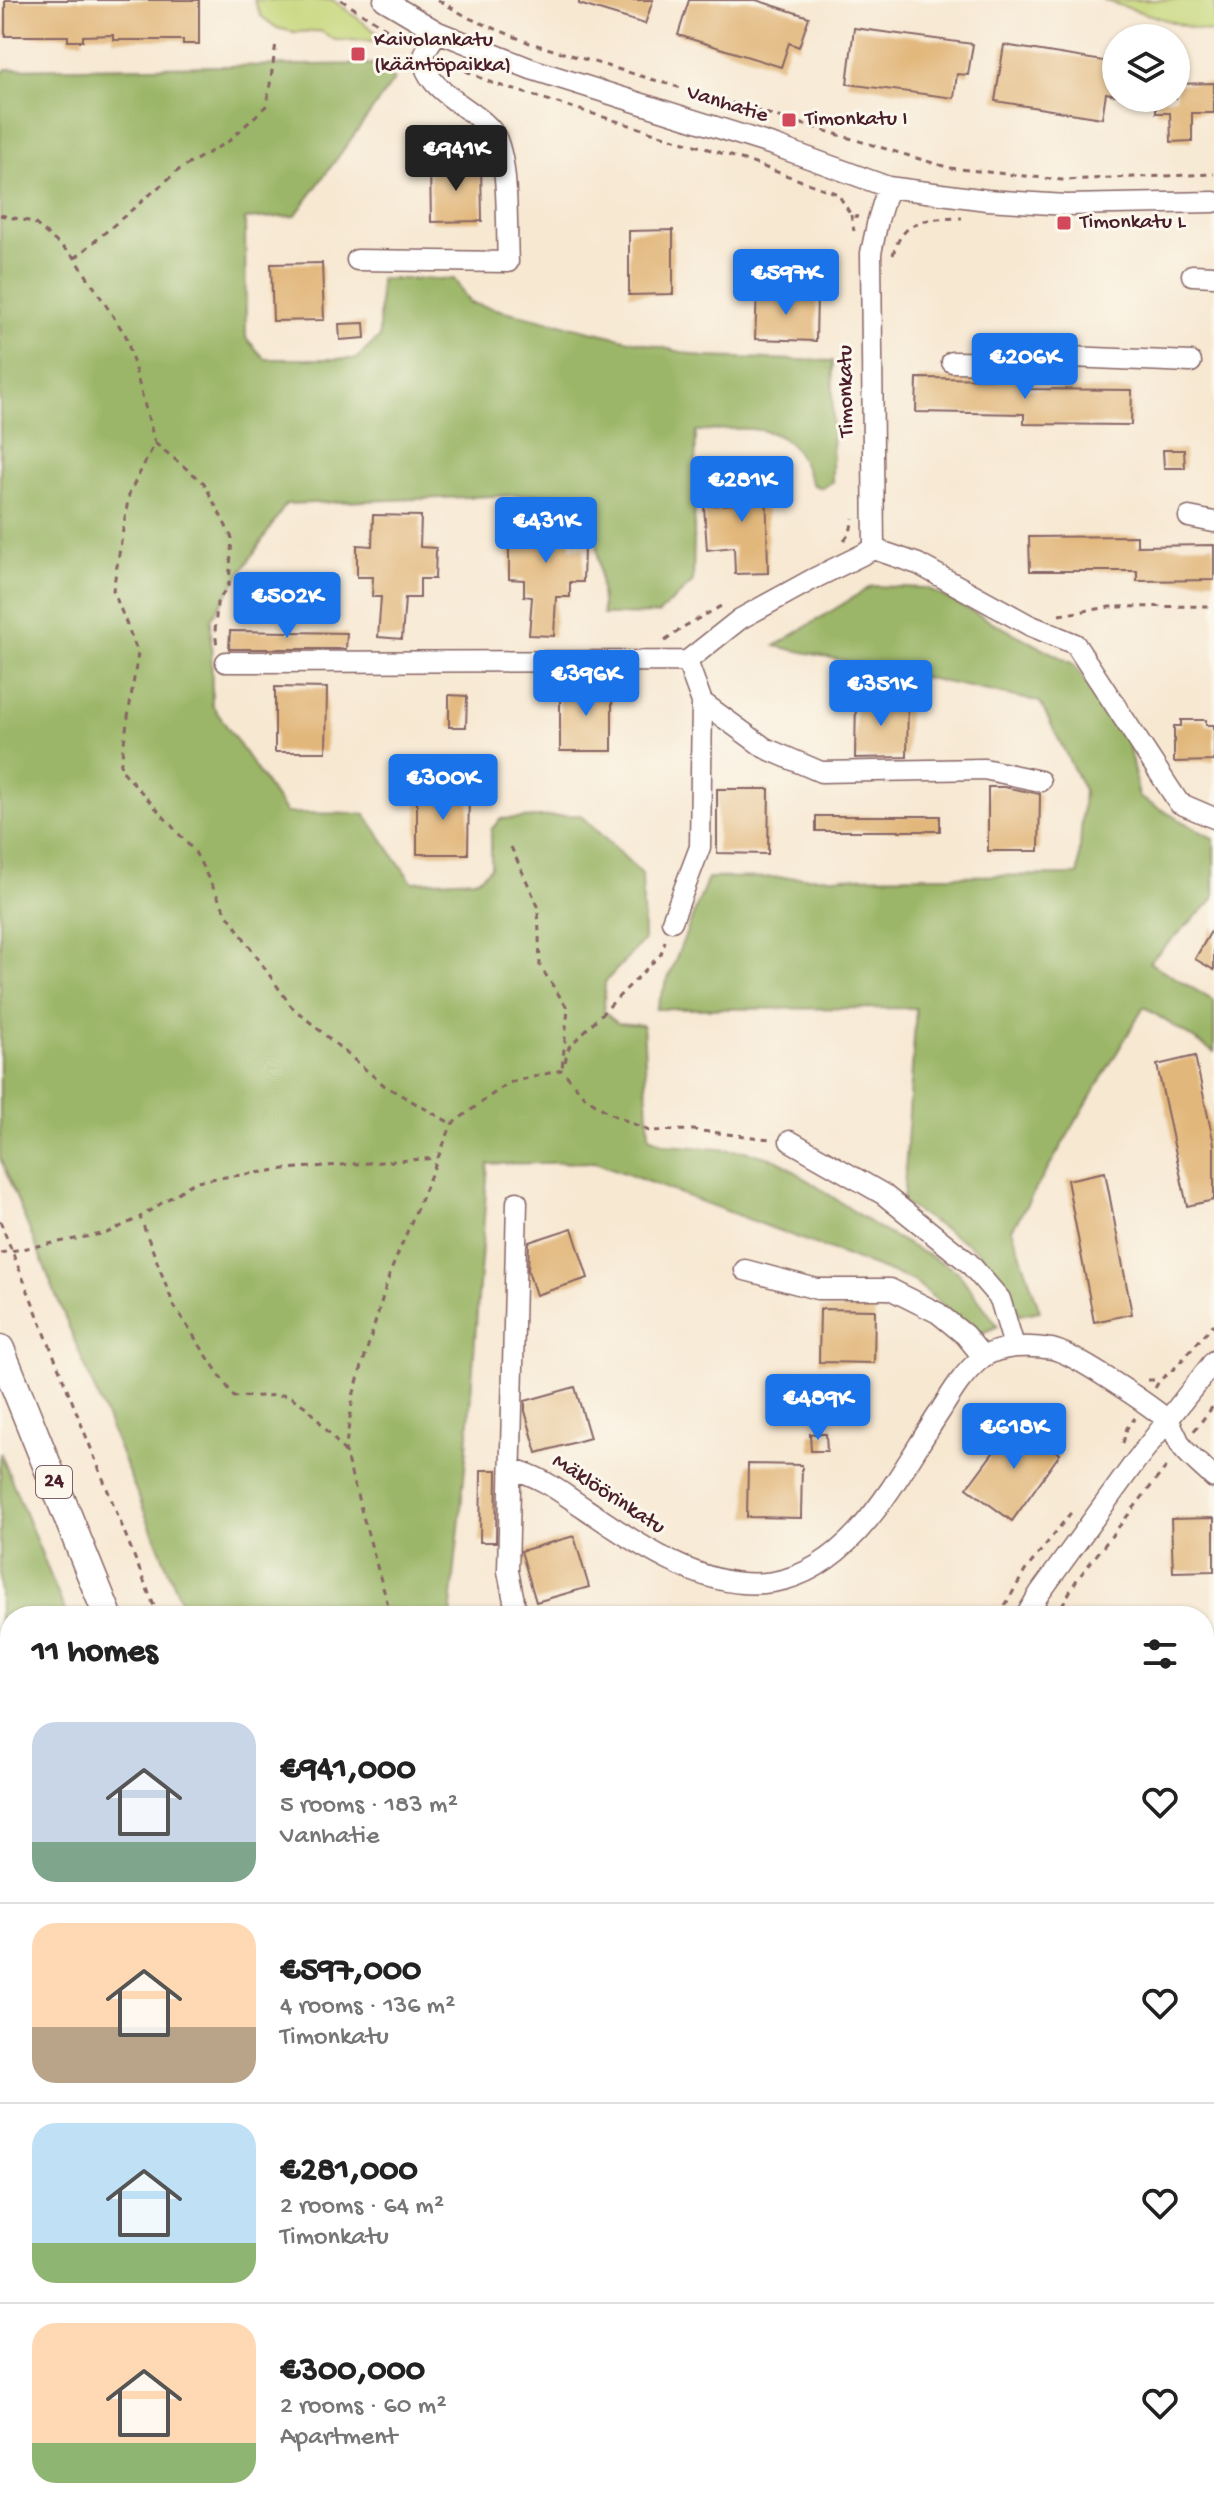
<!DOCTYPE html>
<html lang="en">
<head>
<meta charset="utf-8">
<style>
	:root { --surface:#fff; --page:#f2f2f2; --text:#222; --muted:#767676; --line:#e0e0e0; --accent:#1a73e8 }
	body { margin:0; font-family:"Gochi Hand",sans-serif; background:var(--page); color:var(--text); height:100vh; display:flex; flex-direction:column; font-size:30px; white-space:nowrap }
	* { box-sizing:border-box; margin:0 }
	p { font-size:26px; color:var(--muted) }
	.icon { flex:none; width:44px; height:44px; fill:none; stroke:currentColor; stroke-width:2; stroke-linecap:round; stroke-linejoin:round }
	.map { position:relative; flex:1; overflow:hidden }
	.drawer { position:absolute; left:0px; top:1606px; width:1214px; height:914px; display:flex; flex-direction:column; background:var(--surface); border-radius:32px 32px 0 0; box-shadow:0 2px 6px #0004 }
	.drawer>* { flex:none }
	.controls { position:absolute; left:1102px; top:24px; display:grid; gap:16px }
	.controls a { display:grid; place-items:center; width:88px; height:88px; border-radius:50%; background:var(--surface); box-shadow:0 2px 6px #0004; font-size:40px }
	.price { position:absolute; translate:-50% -68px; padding:0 18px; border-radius:8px; background:var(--accent); color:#fff; font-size:26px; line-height:52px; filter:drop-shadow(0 2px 4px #0008) }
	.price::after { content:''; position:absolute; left:50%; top:48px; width:24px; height:18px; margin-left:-12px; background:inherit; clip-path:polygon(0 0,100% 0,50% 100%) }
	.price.active { background:#222; color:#fff }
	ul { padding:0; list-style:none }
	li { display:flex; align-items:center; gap:24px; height:200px; padding:0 32px }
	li+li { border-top:2px solid var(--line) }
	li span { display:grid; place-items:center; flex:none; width:224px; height:160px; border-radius:24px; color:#555 }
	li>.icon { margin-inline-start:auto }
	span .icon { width:96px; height:96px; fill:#fffc; stroke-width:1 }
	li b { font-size:34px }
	h2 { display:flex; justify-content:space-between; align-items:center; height:96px; padding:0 32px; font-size:34px }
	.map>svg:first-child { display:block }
	.green { fill:#c4d577; stroke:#877a51; stroke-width:2 }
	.forest { fill:#9bb668; stroke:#726a4a; stroke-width:2 }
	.water { fill:#52b7d0; stroke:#4e6b7e; stroke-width:2 }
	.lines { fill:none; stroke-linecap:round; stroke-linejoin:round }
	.river { stroke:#52b7d0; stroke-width:34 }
	.building { fill:#e2b77b }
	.minor-casing { stroke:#876565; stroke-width:23 }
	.highway-casing { stroke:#876565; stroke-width:31 }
	.path { stroke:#876565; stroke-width:3; stroke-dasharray:6 6; stroke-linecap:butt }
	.minor { stroke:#fff; stroke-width:20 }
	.highway { stroke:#fff; stroke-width:28 }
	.poi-dot { fill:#d1495b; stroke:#fbf7ec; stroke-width:3 }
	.labels { text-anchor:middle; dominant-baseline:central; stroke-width:6; stroke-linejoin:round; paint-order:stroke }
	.shield { fill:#fbf7ec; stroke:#7f6065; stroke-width:2 }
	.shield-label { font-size:20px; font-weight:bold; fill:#4a1f2b }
	.poi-label { font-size:22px; fill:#4a1f2b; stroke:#fbf7ec; text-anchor:start }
	.street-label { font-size:22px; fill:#4a1f2b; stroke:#fbf7ec }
</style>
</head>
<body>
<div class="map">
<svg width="1214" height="2519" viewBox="0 0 1214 2519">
	<rect width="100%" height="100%" fill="#fbf7ec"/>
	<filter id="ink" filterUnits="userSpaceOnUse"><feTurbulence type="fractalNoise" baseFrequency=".0125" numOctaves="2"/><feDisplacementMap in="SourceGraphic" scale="16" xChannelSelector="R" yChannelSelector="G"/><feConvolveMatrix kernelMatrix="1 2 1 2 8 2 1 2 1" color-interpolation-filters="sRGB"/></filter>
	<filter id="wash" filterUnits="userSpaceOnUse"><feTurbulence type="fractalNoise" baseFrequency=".006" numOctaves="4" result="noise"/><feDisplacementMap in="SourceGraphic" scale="32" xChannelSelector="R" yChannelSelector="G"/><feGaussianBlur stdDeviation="1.8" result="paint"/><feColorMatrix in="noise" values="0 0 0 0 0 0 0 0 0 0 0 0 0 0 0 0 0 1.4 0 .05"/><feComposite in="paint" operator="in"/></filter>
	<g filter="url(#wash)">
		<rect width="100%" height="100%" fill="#f7e8d2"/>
		<path class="green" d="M254,0h79l55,41 -53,-1 -15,-9 -26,1 -17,-4 -16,-12z
			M1103,0h111v33l-26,-6z
			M52,2510h175l-13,9h-159z"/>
		<path class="forest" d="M381,64l13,16 -99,136 -50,3 1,119 19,21h91l23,-21 1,-59h74l16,24 233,54 130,4 -1,121 -10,6 -9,-3c-6,-11 -10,-25 -17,-34 -21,-31 -68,-21 -100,-20l-3,151 -35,32 -55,1 -10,-123 -307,12 -75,115 1,86 74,108 79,1 47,68 66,-3 13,-12v-37l9,-11 80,-4 62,59 2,66 -39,42 -1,30 13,11 26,2 6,112 18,8 77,6 34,9 103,70 76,41 41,55 -20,9 -64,-54 -319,-119 -107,2 -21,284 -16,159 1,9h-265l-187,-458v-1082l6,-7z
			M872,586l55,2 146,76 55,78 11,55 75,42v60l-65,63 65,39v51l-70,-45 -132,222 28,82 -21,4 -9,-26 -33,-39 -74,-47 13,-195 -260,1 52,-131 370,-3 6,-85 -44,-88 -265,-56z
			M0,1452l67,164h-57v62l-10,-15z
			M1214,2351v168h-75l-5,-9h70v-158z
			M898,2510h160l1,1 -1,8h-130z"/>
		<path class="water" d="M0,1684l10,15v811h15l-23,5z"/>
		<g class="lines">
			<path class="river" d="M1204,2491h10"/>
		</g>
		<g id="blocks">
			<path class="building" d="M5,0h194v44h-16v-4h-70v-5l-30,1v5h-15v-5h-63z
				M579,0h74l-8,24 -66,-20z
				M689,0h67l53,17 -10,30 -10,-4 -8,24 -103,-32z
				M854,28l119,16 -5,31 -11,-1 -3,24 -107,-14z
				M1004,45l112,18v32l-10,-2 -4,25 -107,-17z
				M1214,83v30h-22v28l-21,1 -1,-29h-14v-15h20v-14z
				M481,164l1,57 -51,1 -1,-57z
				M673,230v64l-44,1v-64z
				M322,263l2,57 -51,1 -2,-57z
				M757,292l60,2 -1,47 -61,-2z
				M364,323l1,15 -25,2 -1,-16z
				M917,378l107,1v10l108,1 -1,35 -107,-1v-10l-108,-2z
				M1163,450h21l1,18h-21z
				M766,472l2,101 -33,1 -1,-27 -27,3 -3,-44 30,-2 -1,-31z
				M524,510l46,1v37h14l-1,34h-13v15h-14l-2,39 -25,-1 3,-38 -8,-1v-16l-15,-1v-33h15z
				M373,515l48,1 -1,31 16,1 -1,31h-15v19h-15l-3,41 -24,-2 3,-40h-9l1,-20h-16v-32l15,1z
				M1137,536v10l77,-1v35l-77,1v-10h-107l-1,-34z
				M230,631l117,2 -1,16h-117z
				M560,686h52v65h-52z
				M275,687l52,1 -1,64h-51z
				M449,695l18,1 -1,31h-17z
				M856,698l52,1 -1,58 -52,1z
				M1181,720h25v5h8v36l-40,1v-36h7z
				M988,787h16l36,7 -1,57h-51z
				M717,789h52l-1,65 -51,-1z
				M417,790h52l-1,64h-51z
				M816,816h124v15h-124z
				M1214,926v44l-19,-11z
				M1195,1056l19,88v56l-27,6 -30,-141z
				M1105,1172l27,142 -38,8 -27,-142z
				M572,1228l16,50 -52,17 -8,-24 1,-29z
				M820,1309l55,1 -1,53 -55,-1z
				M575,1387l15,51 -53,15 -12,-42v-10z
				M1016,1422l44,32 -48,67 -45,-33z
				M810,1434h16l1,17h-16z
				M748,1464l54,1 -1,53 -54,-1z
				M481,1470h16l-1,72h-16z
				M1214,1518v53l-41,1 -2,-53z
				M574,1536l15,51 -53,15 -15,-51z"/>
		</g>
	</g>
	<g filter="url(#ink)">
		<use href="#blocks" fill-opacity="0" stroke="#876565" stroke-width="2"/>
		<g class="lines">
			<defs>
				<path id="minor" d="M384,0l54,32 93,37 245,77 112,41 99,13 79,5 148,-3
					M357,260l151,2c-2,-33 2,-100 -14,-128 -14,-24 -78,-46 -69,-81 2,-7 9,-15 13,-21
					M1192,275l22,1
					M952,362l67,1 51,-6 121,5
					M1189,517l25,5
					M874,549l44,15 111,61 46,19 104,159 35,15
					M687,661l53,-42 73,-40 61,-30 -3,-296 7,-33 10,-33
					M226,662l461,-1
					M702,702l63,46 56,24 163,-3 56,12
					M672,921l28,-74 2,-145 -15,-41
					M790,1141l93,53 86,69 31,36 14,47
					M517,1202l-9,369 9,45
					M745,1270l72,19h73l48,24 27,22 18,22
					M512,1469c31,8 48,23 74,40 52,35 120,84 187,73 82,-13 126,-109 168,-172 11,-18 23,-38 41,-52 18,-13 48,-13 70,-9 21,4 93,53 113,69 9,7 11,21 18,30 9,11 21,20 31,30
					M1026,1616l13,-22 96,-132 79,-101
					M1204,1974l10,-1
					M1204,2036h10
					M1204,2131l3,50 7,16
					M868,2510l27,9
					M1098,2510l7,9
					M290,2519l19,-9"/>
				<path id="highway" d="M0,1349l108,267
					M448,2510l4,9
					M476,2510l4,9"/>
			</defs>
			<use href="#minor" class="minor-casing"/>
			<use href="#highway" class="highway-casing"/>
			<path class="path" d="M341,0l68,43
				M438,0l31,18 61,25 420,125 112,12 152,-6
				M444,61l48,22 252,77 94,34 13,21 7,2
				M0,215l33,7 42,36 51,78 29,107 -26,51 -16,96 25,63 -18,115 75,84 30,59 66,95 94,80 67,38
				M851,215l3,16
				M893,255c10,-38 36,-36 69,-37
				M75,258l105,-89 49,-28 38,-36 9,-62
				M155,443l49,40 28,55 -3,46 -12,19 -2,29 2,14
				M844,540l6,-7 3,-15
				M1059,615l51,-8 104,-1
				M665,641l20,-15 38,-21
				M511,847l27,59 2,60 28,43 -6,60
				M565,1062l4,-15 92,-93 4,-13
				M0,1221l158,395
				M0,1253l107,-20 32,-15
				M1148,1380h12
				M1155,1388l5,-8 16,-13 38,-43
				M1194,1431l20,-26
				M1123,1443l4,-15 8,-10
				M345,1452l-36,-43 -21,-14 -54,2 -60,-91 -34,-89 56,-36 89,-12 152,-11
				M391,1616l-46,-164 8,-56 37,-123 62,-149 56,-41 54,-13 23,27 24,16 40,18 44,-1 77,9
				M999,1616l26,-45 48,-61
				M1056,1616l20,-35 94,-119
				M0,1656l10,13
				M538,2510l2,9
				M1127,2510l6,9
				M120,2519l11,-9"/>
			<use href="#minor" class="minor"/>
			<use href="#highway" class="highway"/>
		</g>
	</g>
	<g class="poi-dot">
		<rect x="350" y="46" width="16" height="16" rx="4"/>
		<rect x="781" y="112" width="16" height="16" rx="4"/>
		<rect x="1056" y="215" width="16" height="16" rx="4"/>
	</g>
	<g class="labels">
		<rect class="shield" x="36" y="1466" width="36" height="32" rx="6"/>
		<g class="shield-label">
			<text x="54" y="1482">24</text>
		</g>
		<g class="poi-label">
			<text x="374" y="41">Kaivolankatu<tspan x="374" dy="25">(kääntöpaikka)</tspan></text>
			<text x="805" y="120">Timonkatu I</text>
			<text x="1080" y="223">Timonkatu L</text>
		</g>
		<g class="street-label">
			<text transform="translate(727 105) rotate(17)">Vanhatie</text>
			<text transform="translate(847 391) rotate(-91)">Timonkatu</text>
			<text transform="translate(608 1495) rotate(33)">Mäklöörinkatu</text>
		</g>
	</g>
</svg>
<div class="controls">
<a><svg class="icon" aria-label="layers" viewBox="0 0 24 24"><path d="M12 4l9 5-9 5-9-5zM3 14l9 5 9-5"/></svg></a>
</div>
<b class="price active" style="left:456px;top:193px">€941K</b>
<b class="price" style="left:786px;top:317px">€597K</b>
<b class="price" style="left:1025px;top:401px">€206K</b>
<b class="price" style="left:742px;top:524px">€281K</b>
<b class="price" style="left:546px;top:565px">€431K</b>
<b class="price" style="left:287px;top:640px">€502K</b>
<b class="price" style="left:586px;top:718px">€396K</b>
<b class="price" style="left:881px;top:728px">€351K</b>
<b class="price" style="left:443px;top:822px">€300K</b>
<b class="price" style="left:818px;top:1442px">€489K</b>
<b class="price" style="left:1014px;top:1471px">€618K</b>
<section class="drawer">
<h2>11 homes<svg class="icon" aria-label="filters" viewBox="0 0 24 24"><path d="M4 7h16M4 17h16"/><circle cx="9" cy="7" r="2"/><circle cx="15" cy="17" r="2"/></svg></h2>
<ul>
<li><span style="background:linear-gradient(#c9d6e8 75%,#7fa58c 0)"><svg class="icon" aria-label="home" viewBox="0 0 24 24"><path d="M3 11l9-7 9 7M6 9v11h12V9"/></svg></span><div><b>€941,000</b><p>5 rooms · 183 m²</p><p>Vanhatie</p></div><svg class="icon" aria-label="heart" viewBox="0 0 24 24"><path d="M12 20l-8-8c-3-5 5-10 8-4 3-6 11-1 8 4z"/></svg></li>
<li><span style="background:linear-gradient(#ffd9b3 65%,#b9a48a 0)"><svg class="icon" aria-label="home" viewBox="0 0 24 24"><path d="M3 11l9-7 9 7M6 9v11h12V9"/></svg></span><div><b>€597,000</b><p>4 rooms · 136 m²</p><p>Timonkatu</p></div><svg class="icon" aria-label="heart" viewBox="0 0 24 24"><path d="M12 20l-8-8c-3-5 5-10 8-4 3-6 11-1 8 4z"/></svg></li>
<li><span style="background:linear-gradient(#bfe0f5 75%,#8fb573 0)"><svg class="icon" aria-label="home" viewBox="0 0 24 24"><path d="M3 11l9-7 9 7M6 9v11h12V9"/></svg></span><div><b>€281,000</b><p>2 rooms · 64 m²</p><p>Timonkatu</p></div><svg class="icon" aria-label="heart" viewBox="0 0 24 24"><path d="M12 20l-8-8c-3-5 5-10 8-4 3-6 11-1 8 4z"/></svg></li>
<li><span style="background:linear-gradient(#ffd9b3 75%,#8fb573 0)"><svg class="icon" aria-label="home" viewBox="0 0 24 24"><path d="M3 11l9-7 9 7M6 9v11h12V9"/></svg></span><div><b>€300,000</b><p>2 rooms · 60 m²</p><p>Apartment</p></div><svg class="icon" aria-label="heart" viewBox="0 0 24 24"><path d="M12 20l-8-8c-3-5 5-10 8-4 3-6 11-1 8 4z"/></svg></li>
</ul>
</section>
</div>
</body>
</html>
